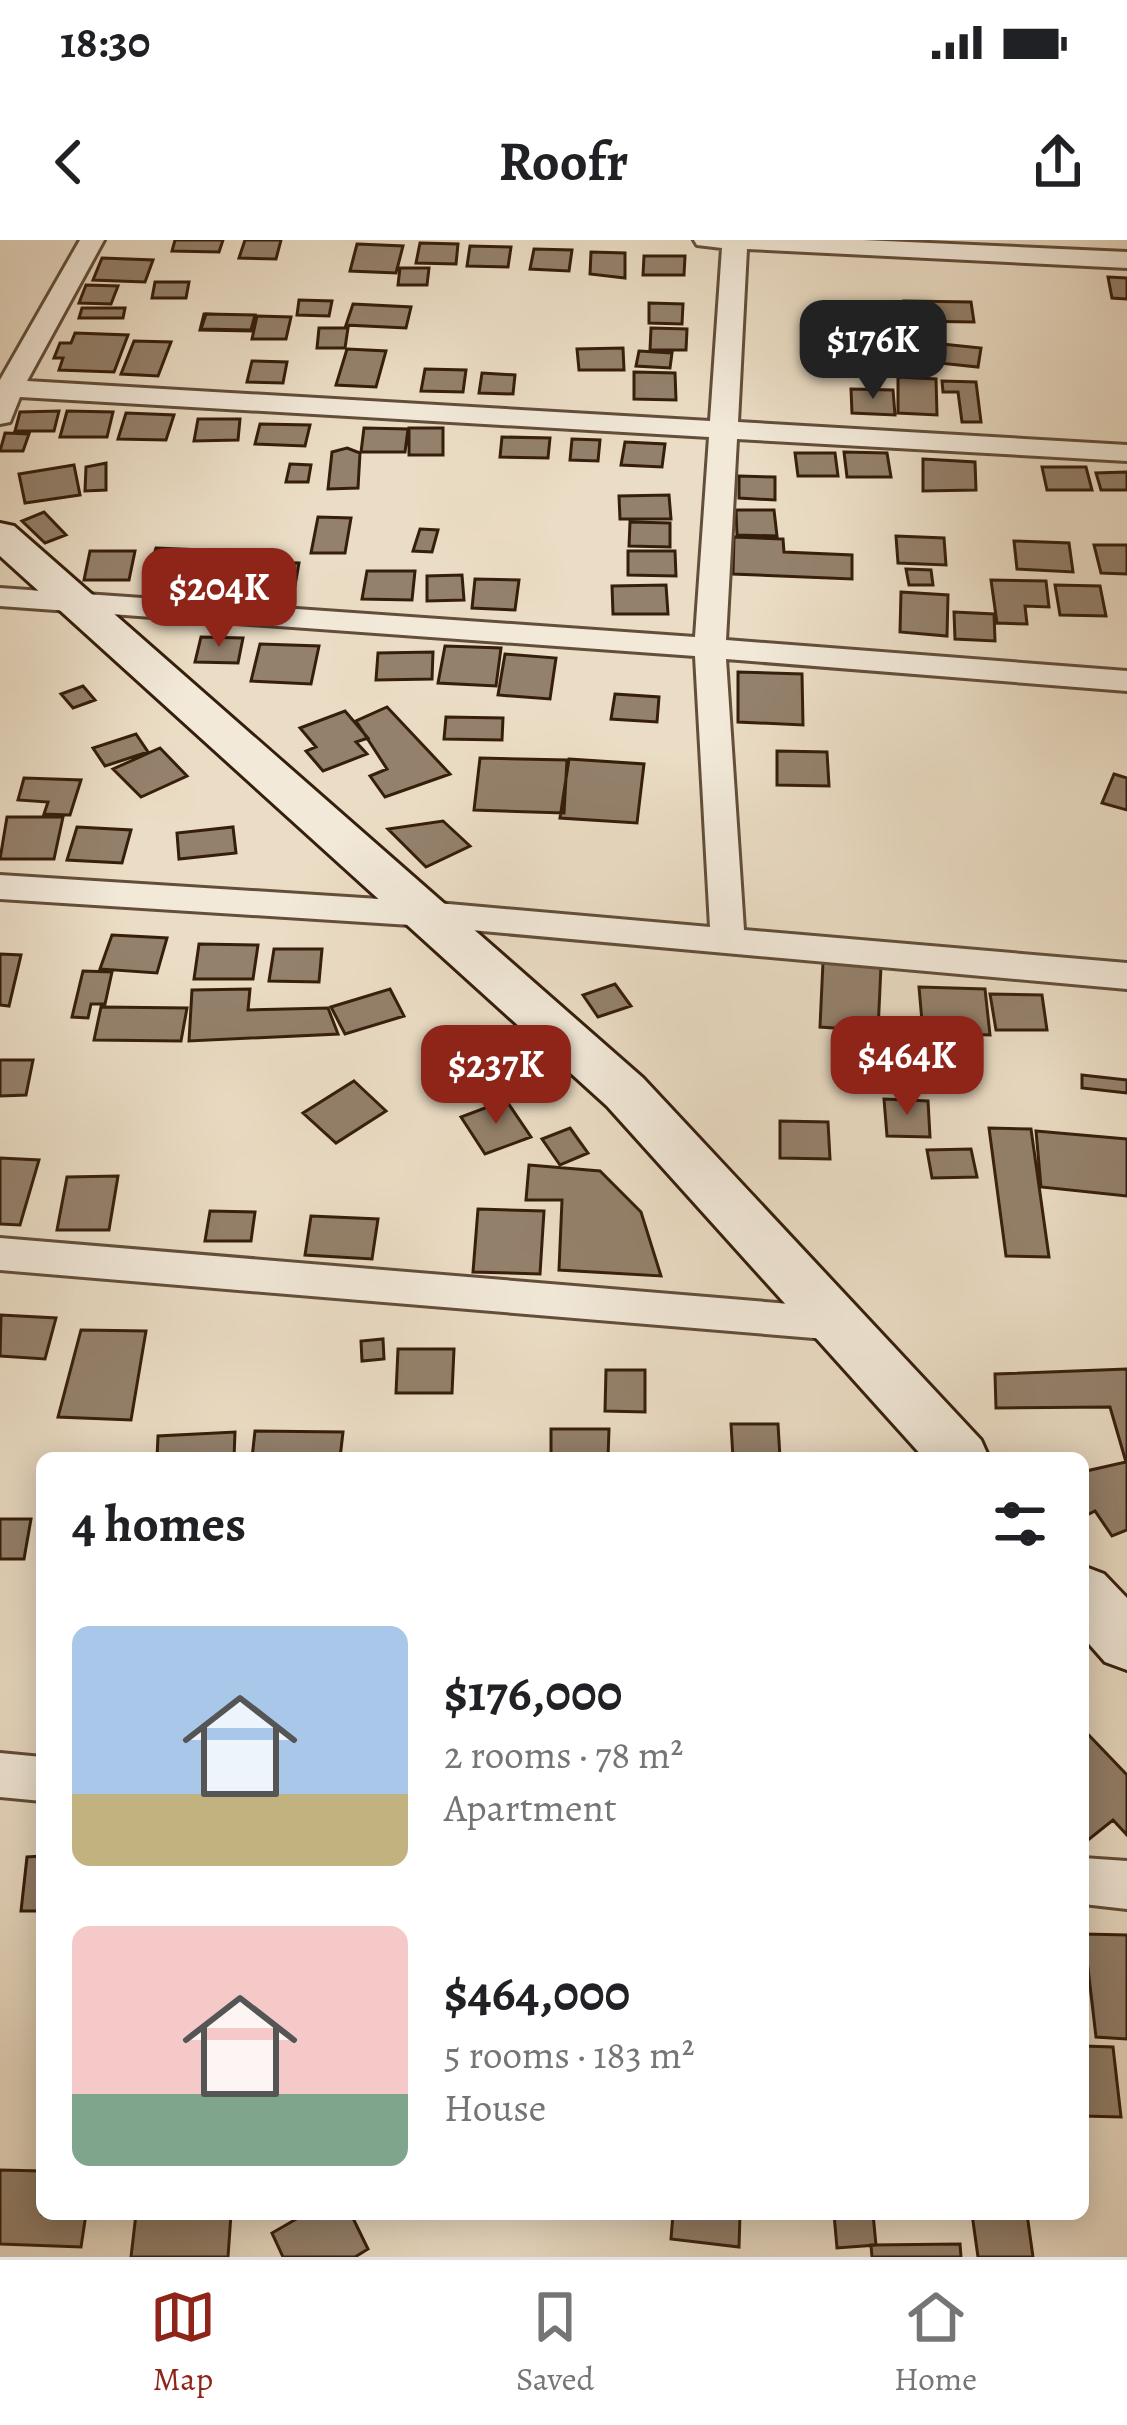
<!DOCTYPE html>
<html lang="en">
<head>
<meta charset="utf-8">
<style>
	:root { --surface:#fff; --page:#f2f2f2; --text:#202124; --muted:#757577; --line:#e0e0e0; --accent:#8f2418 }
	body { margin:0; font-family:Alegreya,serif; background:var(--page); color:var(--text); height:100vh; display:flex; flex-direction:column; font-size:45px; white-space:nowrap }
	* { box-sizing:border-box; margin:0 }
	p { font-size:39px; color:var(--muted) }
	.icon { flex:none; width:66px; height:66px; fill:none; stroke:currentColor; stroke-width:2; stroke-linecap:round; stroke-linejoin:round }
	.map { position:relative; flex:1; overflow:hidden }
	.sheet { position:absolute; left:36px; top:1212px; width:1053px; height:768px; display:flex; flex-direction:column; background:var(--surface); border-radius:18px; box-shadow:0 6px 30px #0003 }
	.sheet>* { flex:none }
	.price { position:absolute; translate:-50% -102px; padding:0 27px; border-radius:24px; background:var(--accent); color:#fff; font-size:39px; line-height:78px; filter:drop-shadow(0 3px 6px #0008) }
	.price::after { content:''; position:absolute; left:50%; top:72px; width:36px; height:27px; margin-left:-18px; background:inherit; clip-path:polygon(0 0,100% 0,50% 100%) }
	.price.active { background:#222; color:#fff }
	ul { padding:0; list-style:none }
	li { display:flex; align-items:center; gap:36px; height:300px; padding:0 36px }
	li span { display:grid; place-items:center; flex:none; width:336px; height:240px; border-radius:18px; color:#555 }
	li>.icon { margin-inline-start:auto }
	span .icon { width:144px; height:144px; fill:#fffc; stroke-width:1 }
	li b { font-size:51px }
	h2 { display:flex; justify-content:space-between; align-items:center; height:144px; padding:0 36px; font-size:51px }
	.status { display:flex; justify-content:space-between; align-items:center; height:84px; padding:0 60px; background:var(--surface); direction:ltr }
	.status svg { height:33px; fill:currentColor }
	header { display:flex; justify-content:space-between; align-items:center; height:156px; padding:0 36px; background:var(--surface); font-size:54px; font-weight:700 }
	.dock { display:flex; justify-content:space-around; align-items:center; height:168px; border-top:3px solid var(--line); background:var(--surface); font-size:33px; color:var(--muted) }
	.dock a { display:grid; justify-items:center; gap:6px }
	.dock .active { color:var(--accent) }
	.map>svg:first-child { display:block }
	.building { fill:#94816c; stroke:#361e0c; stroke-width:3 }
	.lines { fill:none; stroke-linecap:round; stroke-linejoin:round }
	.minor-casing { stroke:#634e3a; stroke-width:6 }
	.secondary-casing { stroke:#361e0c; stroke-width:6 }
	.minor { fill:#f2e9d9; fill-rule:evenodd }
	.secondary { fill:#f2e9d9; fill-rule:evenodd }
</style>
</head>
<body>
<div class="status"><b>18:30</b><svg viewBox="0 0 49 12"><path d="M0 12V9h3v3zM5 12V6h3v6zM10 12V3h3v9zM15 12V0h3v12zM26 1h20v11H26zM47 4h2v5h-2z"/></svg></div>
<header><svg class="icon" aria-label="back" viewBox="0 0 24 24"><path d="M15 5l-7 7 7 7"/></svg>Roofr<svg class="icon" aria-label="share" viewBox="0 0 24 24"><path d="M12 15V3M7 8l5-5 5 5M5 13v7h14v-7"/></svg></header>
<div class="map">
<svg width="1127" height="2017" viewBox="0 0 1127 2017">
	<rect width="100%" height="100%" fill="#ebddc5"/>
	<filter id="stains"><feTurbulence type="fractalNoise" baseFrequency=".00167" numOctaves="4"/><feColorMatrix values="0 0 0 0 .2 0 0 0 0 .09 0 0 0 0 .02 0 0 0 .5 -.17"/></filter>
	<radialGradient id="worn" r=".72"><stop offset=".6" stop-color="#630" stop-opacity="0"/><stop offset="1" stop-color="#630" stop-opacity=".3"/></radialGradient>
	<path class="building" d="M175,0h48l-4,12 -47,-1z
		M245,0h36l-5,19 -37,-1z
		M420,3l38,1 -2,20 -40,-1z
		M357,4l46,2 -7,27 -46,-2z
		M470,6l41,1 -3,20 -41,-1z
		M534,9l38,1 -3,21 -39,-2z
		M591,12l34,1v25l-35,-4z
		M644,16h41l-1,19h-41z
		M102,18l51,2 -8,22 -52,-2z
		M400,28h29l-2,17h-29z
		M1108,37l19,1v21l-15,-1z
		M155,42h34l-3,16h-34z
		M86,45l32,1 -7,18 -32,-1z
		M299,60l33,1 -3,15 -32,-1z
		M904,61l67,1 3,20 -68,-1z
		M649,63l34,1 -1,20 -33,-1z
		M353,64l58,3 -5,21 -60,-3z
		M82,68h43l-2,10h-44z
		M204,74l51,1 -3,16 -52,-1z
		M206,74l49,1 -4,15 -50,-1z
		M257,76l34,1 -5,22h-34z
		M319,88h29l-3,20h-28z
		M651,88l36,1 -1,21h-36z
		M75,93l53,2 -14,37 -55,-2 4,-12h-9l6,-15h11z
		M134,101l37,1 -13,34 -37,-2z
		M942,104l39,4 -3,19 -39,-4z
		M623,108l1,22h-45l-2,-21z
		M347,109l39,2 -10,36 -40,-2z
		M639,111l33,2 -2,15 -34,-2z
		M252,121l35,1 -4,21 -36,-1z
		M425,129l41,1 -3,22 -42,-1z
		M634,132l41,1 1,27 -42,-1z
		M482,133l33,2 -2,19 -34,-1z
		M898,137l38,2 1,36 -39,-2z
		M942,141l34,1 5,40h-19l-4,-30h-15z
		M851,149l42,1 2,25 -43,-2z
		M59,171l-5,20h-39l5,-19z
		M67,171l46,1 -6,25h-47z
		M126,173l48,2 -8,25 -48,-1z
		M198,179h42l-2,21 -44,1z
		M260,184l50,1 -5,21 -50,-2z
		M364,188l44,1 -3,23h-44z
		M409,188h34v27h-34z
		M5,193l24,1 -6,17h-23z
		M502,197l48,1 -2,20 -48,-1z
		M572,199l28,1 -2,21 -28,-1z
		M625,202l40,2 -3,23 -41,-2z
		M347,208l13,5 -2,35 -30,1 4,-37z
		M844,212l43,1 4,24h-44z
		M795,213h40l3,23h-40z
		M923,219l52,3 1,28 -53,1z
		M106,223v27l-21,1 1,-24z
		M290,224l21,1 -3,17h-22z
		M74,225l6,30 -55,8 -6,-29z
		M1042,227h44l6,23h-45z
		M1127,232v18h-26l-5,-17z
		M739,236l36,1v23l-36,-2z
		M669,255l2,24h-51l-1,-23z
		M736,270h38l3,26 -40,-1z
		M44,272l22,23 -21,8 -23,-22z
		M318,277l33,1 -6,35h-34z
		M630,282l40,1v24l-41,-1z
		M420,289l18,1 -6,22 -19,-1z
		M896,296l48,2 2,27 -48,-2z
		M734,297l49,2 1,13 68,3v24l-119,-5z
		M1014,301l55,2 4,29 -56,-3z
		M1094,305h33v29l-26,-1z
		M156,308l45,2 -10,33 -45,-2z
		M90,311h45l-6,29h-45z
		M628,311h47l1,25 -48,-1z
		M248,312l-3,34 -44,1 5,-34z
		M256,322l43,1 -5,28h-43z
		M906,329l25,1 2,15h-24z
		M367,331h48l-3,29 -50,-1z
		M462,335l2,25 -37,1v-25z
		M475,339l44,1 -4,30 -43,-2z
		M991,340l55,1 3,26 -24,-1 2,18 -30,-1z
		M666,345l2,29h-55l-1,-28z
		M1055,345l45,1 6,30 -46,-1z
		M901,352l47,3 -1,41 -47,-4z
		M954,372l40,2 1,27 -40,-2z
		M201,397l42,1 -5,25 -43,-1z
		M260,404l59,2 -8,38 -60,-3z
		M445,406l56,2 -5,38 -58,-3z
		M433,412l-1,27 -56,1 2,-27z
		M505,414l51,4 -6,41 -52,-4z
		M738,432l64,2 1,51 -65,-3z
		M83,446l12,14 -22,8 -12,-14z
		M615,454l44,3 -2,25 -46,-3z
		M387,467l63,67 -65,23 -15,-21 17,-7 -31,-48z
		M345,471l23,27 -12,4 11,12 -44,17 -17,-20 10,-4 -16,-19z
		M446,477l57,1 -1,22 -58,-1z
		M136,494l12,18 -43,14 -12,-18z
		M160,508l27,28 -46,21 -28,-28z
		M777,511l50,1 2,34 -52,-1z
		M480,518l87,2 -3,53 -90,-3z
		M569,519l75,5 -7,59 -77,-5z
		M1114,534l13,4v32l-25,-7z
		M24,538l57,2 -11,35 -26,-1 4,-12 -30,-2z
		M7,577h56l-9,42h-54z
		M443,581l27,25 -44,21 -38,-38z
		M77,587l54,3 -9,33 -55,-3z
		M233,587l3,26 -57,6 -2,-26z
		M112,695l55,3 -10,35 -57,-4z
		M199,704l59,1 -5,34h-59z
		M274,709h48l-3,33 -50,-1z
		M0,714l21,1 -12,51 -9,-1z
		M823,722l58,4 -3,65 -58,-4z
		M83,731l29,1 -7,32h-14l-3,14 -16,-1z
		M615,744l16,22 -33,11 -15,-22z
		M919,747l66,2 5,46 -67,-2z
		M250,749l-2,21 80,-2 10,26 -149,7 3,-51z
		M390,749l14,27 -59,18 -14,-27z
		M990,754l52,1 5,35h-51z
		M101,767l86,1 -6,33 -87,-1z
		M0,820h33l-7,35 -26,1z
		M1082,835l45,5v13l-45,-5z
		M354,841l32,30 -50,32 -33,-30z
		M884,859l44,2 2,36 -43,-1z
		M506,860l25,37 -46,17 -24,-37z
		M780,881l48,1 2,37 -50,-1z
		M570,888l18,25 -28,12 -18,-26z
		M989,888l42,1 18,128 -43,-1z
		M1036,891l91,8v57l-86,-9z
		M971,909l6,28 -45,1 -5,-28z
		M0,918l39,2 -19,65 -20,-1z
		M529,925l71,6 41,41 20,64 -102,-6 3,-70h-36z
		M118,936l-9,54h-52l10,-53z
		M478,969l66,2 -4,63 -67,-2z
		M210,971l45,1 -4,29h-46z
		M311,976l67,3 -6,40 -67,-4z
		M1,1075l55,3 -11,41 -45,-3z
		M81,1090l65,1 -15,89 -73,-3z
		M383,1099l1,20 -22,2 -1,-20z
		M398,1109h56l-2,44h-56z
		M1127,1129v161l-15,6 -17,-25 -12,6v-49l3,3 40,-9 -16,-55 -114,1 -1,-34z
		M606,1130h39v42l-40,-1z
		M731,1184h47l2,34h-47z
		M551,1189h58l-1,29h-57z
		M255,1191l88,1 -3,26h-88z
		M235,1192l-1,26h-77l1,-22z
		M0,1279h31l-7,40h-24z
		M1083,1489l44,46v60l-14,-15 -25,20 -5,-5z
		M42,1616v55h-21l6,-54z
		M1084,1694l43,1v104l-31,-2z
		M1083,1806l30,1 8,70 -38,-1z
		M0,1930l42,1v43h44l-5,33 -81,-3z
		M136,1974h95l-3,43h-97z
		M305,1974h46l17,35 -13,8h-72l-11,-24z
		M673,1974h67l-1,33 -68,-8z
		M834,1974h39l3,31 -39,3z
		M972,1974h55l6,43h-55z
		M960,2004l1,13h-89l-1,-12z"/>
	<g class="lines">
		<defs>
			<path id="minor" d="M80,0h24l-77,141 683,40 12,-173 -25,-3 -3,-5h169l264,12v16l-380,-19 -9,173 389,23v16l-390,-22 -11,201 401,31v20l-401,-32 18,271 383,33v26l-701,-63 -426,-27v-24l426,27 284,25 -15,-271 -695,-50v-18l695,49 14,-200 -689,-40 -10,25 -10,2v-44z
				M0,998l838,70 14,4 6,12 -6,12 -14,4 -838,-70z
				M0,1513l42,4v44l-42,-4z
				M1083,1618l44,3v48l-44,-5z"/>
			<path id="secondary" d="M0,283l14,3 629,552 338,362 8,18h-65l-317,-352 -607,-550z
				M1083,1326l21,8 23,24v72l-22,-8 -22,-25z"/>
		</defs>
		<use href="#minor" class="minor-casing"/>
		<use href="#secondary" class="secondary-casing"/>
		<use href="#minor" class="minor"/>
		<use href="#secondary" class="secondary"/>
	</g>
	<rect width="100%" height="100%" filter="url(#stains)"/>
	<rect width="100%" height="100%" fill="url(#worn)"/>
</svg>
<b class="price active" style="left:873px;top:162px">$176K</b>
<b class="price" style="left:219px;top:410px">$204K</b>
<b class="price" style="left:907px;top:878px">$464K</b>
<b class="price" style="left:496px;top:887px">$237K</b>
<section class="sheet">
<h2>4 homes<svg class="icon" aria-label="filters" viewBox="0 0 24 24"><path d="M4 7h16M4 17h16"/><circle cx="9" cy="7" r="2"/><circle cx="15" cy="17" r="2"/></svg></h2>
<ul>
<li><span style="background:linear-gradient(#a9c7e8 70%,#c2b280 0)"><svg class="icon" aria-label="home" viewBox="0 0 24 24"><path d="M3 11l9-7 9 7M6 9v11h12V9"/></svg></span><div><b>$176,000</b><p>2 rooms · 78 m²</p><p>Apartment</p></div></li>
<li><span style="background:linear-gradient(#f6c9c9 70%,#7fa58c 0)"><svg class="icon" aria-label="home" viewBox="0 0 24 24"><path d="M3 11l9-7 9 7M6 9v11h12V9"/></svg></span><div><b>$464,000</b><p>5 rooms · 183 m²</p><p>House</p></div></li>
</ul>
</section>
</div>
<nav class="dock">
<a class="active"><svg class="icon" aria-label="map" viewBox="0 0 24 24"><path d="M3 6l6-2 6 2 6-2v14l-6 2-6-2-6 2zM9 4v14M15 6v14"/></svg>Map</a>
<a><svg class="icon" aria-label="saved" viewBox="0 0 24 24"><path d="M7 4h10v16l-5-4-5 4z"/></svg>Saved</a>
<a><svg class="icon" aria-label="home" viewBox="0 0 24 24"><path d="M3 11l9-7 9 7M6 9v11h12V9"/></svg>Home</a>
</nav>
</body>
</html>
